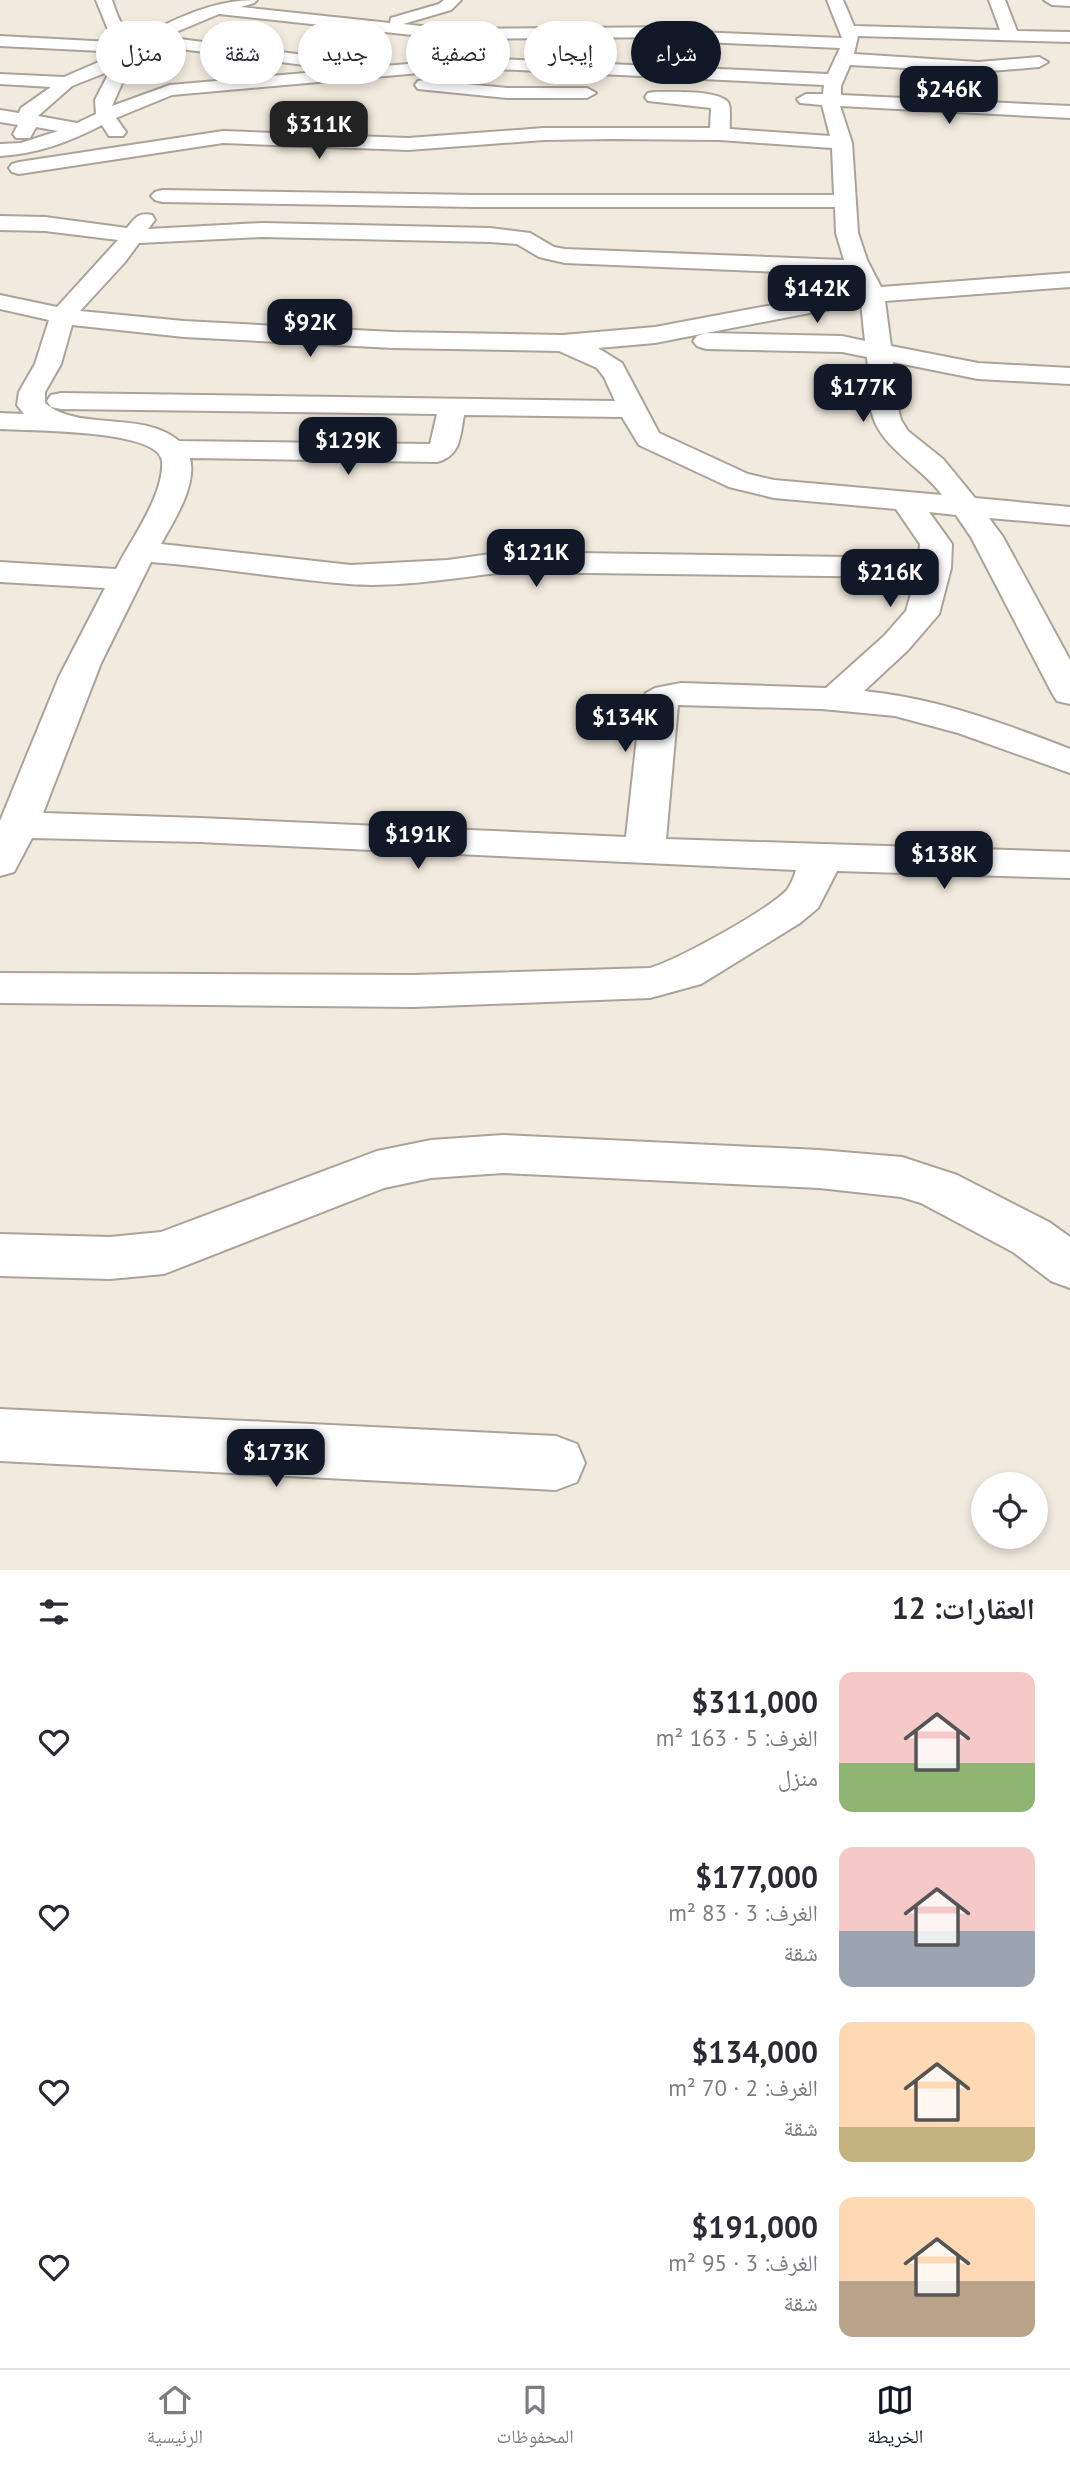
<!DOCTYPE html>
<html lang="ar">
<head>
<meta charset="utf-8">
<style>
	:root { --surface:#fff; --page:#f7f7f7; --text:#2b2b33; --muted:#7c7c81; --line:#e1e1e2; --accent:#111827 }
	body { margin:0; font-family:"PT Sans","Noto Naskh Arabic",sans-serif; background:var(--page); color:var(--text); direction:rtl; height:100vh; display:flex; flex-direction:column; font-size:26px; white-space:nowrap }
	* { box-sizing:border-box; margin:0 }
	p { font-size:23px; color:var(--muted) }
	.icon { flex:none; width:38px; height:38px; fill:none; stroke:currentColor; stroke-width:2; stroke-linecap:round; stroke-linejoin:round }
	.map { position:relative; height:1570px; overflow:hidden; direction:ltr }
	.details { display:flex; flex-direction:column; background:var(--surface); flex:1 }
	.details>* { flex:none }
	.guide { position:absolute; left:21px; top:21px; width:700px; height:63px; direction:rtl; display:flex; gap:14px }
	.fabs { position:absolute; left:971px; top:1472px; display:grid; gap:14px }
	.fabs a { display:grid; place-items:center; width:77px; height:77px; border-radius:50%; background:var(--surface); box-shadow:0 4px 10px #0003; font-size:35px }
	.price { position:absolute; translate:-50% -60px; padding:0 16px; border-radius:14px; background:var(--accent); color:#fff; font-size:23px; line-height:46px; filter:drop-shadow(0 2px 4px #0008) }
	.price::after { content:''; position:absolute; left:50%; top:42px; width:21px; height:16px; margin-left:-10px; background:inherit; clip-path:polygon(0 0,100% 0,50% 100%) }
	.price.active { background:#222; color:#fff }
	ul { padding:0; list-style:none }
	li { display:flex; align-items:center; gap:21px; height:175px; padding:0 35px }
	li span { display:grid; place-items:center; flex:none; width:196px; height:140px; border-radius:14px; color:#555 }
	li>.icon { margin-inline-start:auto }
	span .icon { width:84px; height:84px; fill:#fffc; stroke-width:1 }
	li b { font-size:30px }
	h2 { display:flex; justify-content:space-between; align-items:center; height:84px; padding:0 35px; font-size:30px }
	.pill { padding:0 24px; border-radius:32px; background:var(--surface); box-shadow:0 4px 10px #0003; font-size:24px; line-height:63px }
	.pill.active { background:var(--accent); color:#fff }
	.tabs { display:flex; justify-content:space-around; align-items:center; height:98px; border-top:2px solid var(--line); background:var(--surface); font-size:19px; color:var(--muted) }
	.tabs a { display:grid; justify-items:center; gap:4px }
	.tabs .active { color:var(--accent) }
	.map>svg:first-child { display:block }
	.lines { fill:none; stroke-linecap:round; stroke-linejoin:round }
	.minor-casing { stroke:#aaa398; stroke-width:4 }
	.minor { fill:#fff; fill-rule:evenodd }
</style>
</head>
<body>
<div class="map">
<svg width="1070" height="1570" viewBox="0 0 1070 1570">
	<rect width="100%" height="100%" fill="#f1eade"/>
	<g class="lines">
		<defs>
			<path id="minor" d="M96,0h16c5,14 8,29 24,34 10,2 17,-5 26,-8 31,-15 60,-26 95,-26l-3,3 -13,4 149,16 1,-5 48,-14 5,-4h17l-10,10 -48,14 46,5 239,-2 8,5 146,6 -15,-38h16l11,26 146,4 -11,-30h16l12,31 53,1v10l-212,-6 -4,18 124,8 61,-5 9,5 -9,5 -61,5 -128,-7 -9,21v9l229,11v12l-230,-12 12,37 6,90 9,27 14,27 189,-14v14l-185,14 6,45 87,17 92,5v16l-92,-5 -85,-17 3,38 5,20 7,11 35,28 32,39 95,9v18l-81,-7 14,19 67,123v44l-13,-3 -5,-8 -81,-156 -15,-22 -27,-3 23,32 -1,24 -12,46 -31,36 -44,41c72,7 139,32 206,58v24l-112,-40 -63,-17 -73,-7 -144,-4 -12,134 404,13v26l-233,-7 -19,37 -18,15 -99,61 -51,14 -237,9 -413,-4v-30l413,2 237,-7c28,-8 118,-58 137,-78 4,-6 7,-13 9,-20l-596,-28 -168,-4 -18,34 -14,4v-55l59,-144 46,-89 -105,-6v-20l116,7c14,-28 49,-75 46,-108 -3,-32 -135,-30 -162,-32v-16l24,1 -7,-9 2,-13 16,-28 14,-44 -49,-11v-14l57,12 61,-67 -73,-9 -45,-1v-14l45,1 82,11c8,-10 11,-16 25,-13l3,5 -7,9 114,-6 228,5 40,5 24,14 11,2 279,11 -8,-27 -1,-26h-359l-314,-5 -7,-2 -4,-4 4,-4 7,-2 314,5h358l-2,-47 -112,-8 -108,-1 -68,1 -136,10 -185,-7 -204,31 -7,-2 -3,-4 3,-4 7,-2 204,-31 185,7 136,-10h166l1,-20 -63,-7 -3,-4 3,-4 6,-1c17,0 60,-2 73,9 5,5 2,21 3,28l100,7 -8,-31 -22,-2 -3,-4 9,-5h17l1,-9 -348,-17 -304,27 -56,23 10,14 -3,4h-14l-7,-11c-33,17 -65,29 -102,31v-12l21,-1 37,-12 -22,-4 -6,11h-14l-3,-4 5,-9 -18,-3v-12l19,3 2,-5 30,-21 -51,-3v-10l64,3 58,-25 -122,-6v-10l130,7 -21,-11zM219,14l230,25 224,-2 8,4 159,7 -12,26 -352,-16 -306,27 -58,21 19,-43 19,-18 177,23 9,-5 -9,-5 -163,-21zM110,71l-15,29 1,14 -19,9 -39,-7 34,-30zM262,237l228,5 27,2 22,13 26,6 286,12 7,14 -203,38 -92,8 -170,-3 -209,-11 -104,-10 45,-49 14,-19zM861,303l4,38 -23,-5 -136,-3 -9,3 -4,5 4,5 9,3 136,3 25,5c2,20 -1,41 6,60 10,32 50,51 69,78l-168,-15 -26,-6 -89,-41 -37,-70 -24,-15 57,-5zM72,325l112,12 209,11 166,3 38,17 7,9 11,24 -554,-8 -10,2 -4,6 4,6 10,2 376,5 -7,30 -251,-3c-36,-31 -101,-9 -134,-38v-11l16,-28zM464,415l158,2 17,28 90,42 45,11 122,11 24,35 -1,14 -415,-6 -56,8 -97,5 -190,-21c13,-24 36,-58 29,-86l247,4c24,-6 23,-26 27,-47zM151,562c66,5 132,17 198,22 46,4 108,-6 155,-12l412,5 -10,34 -22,25 -58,52 -145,-5 -26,5 -9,5 -5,8 -15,136 -426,-19 -157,-5 58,-150z
				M1044,0h26v6l-18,-1z
				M424,80l83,8h80l9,5 -9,5h-80l-89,-9 -3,-4 3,-4z
				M503,1135l316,15 83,7 55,18 92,47 21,15v51l-19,-7 -38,-29 -92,-49 -20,-6 -82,-9 -316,-15 -72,5 -47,10 -220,86 -54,5 -110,-3v-42l110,3 51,-5 216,-81 54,-11z
				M0,1409l556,27 21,8 8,19 -8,19 -21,8 -556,-29z"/>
		</defs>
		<use href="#minor" class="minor-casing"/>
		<use href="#minor" class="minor"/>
	</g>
</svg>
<div class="fabs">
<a><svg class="icon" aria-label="locate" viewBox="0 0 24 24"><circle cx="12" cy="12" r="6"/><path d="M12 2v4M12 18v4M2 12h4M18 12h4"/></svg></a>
</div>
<b class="price" style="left:949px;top:126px">$246K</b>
<b class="price active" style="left:319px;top:161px">$311K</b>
<b class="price" style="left:817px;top:325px">$142K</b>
<b class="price" style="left:310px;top:359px">$92K</b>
<b class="price" style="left:863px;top:424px">$177K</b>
<b class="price" style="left:348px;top:477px">$129K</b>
<b class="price" style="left:536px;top:589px">$121K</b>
<b class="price" style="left:890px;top:609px">$216K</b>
<b class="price" style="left:625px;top:754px">$134K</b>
<b class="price" style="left:418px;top:871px">$191K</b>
<b class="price" style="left:944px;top:891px">$138K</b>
<b class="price" style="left:276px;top:1489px">$173K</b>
<div class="guide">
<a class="pill active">شراء</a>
<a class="pill">إيجار</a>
<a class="pill">تصفية</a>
<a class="pill">جديد</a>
<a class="pill">شقة</a>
<a class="pill">منزل</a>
</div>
</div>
<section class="details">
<h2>العقارات: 12<svg class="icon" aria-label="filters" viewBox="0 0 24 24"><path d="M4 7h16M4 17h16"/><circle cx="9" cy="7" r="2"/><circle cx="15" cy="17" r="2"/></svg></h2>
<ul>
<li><span style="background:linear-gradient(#f6c9c9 65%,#8fb573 0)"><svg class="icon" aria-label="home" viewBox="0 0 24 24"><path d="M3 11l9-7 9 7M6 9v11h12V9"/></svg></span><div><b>$311,000</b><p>الغرف: 5 · 163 m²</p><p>منزل</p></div><svg class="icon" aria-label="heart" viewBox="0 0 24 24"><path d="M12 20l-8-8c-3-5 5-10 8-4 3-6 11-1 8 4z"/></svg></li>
<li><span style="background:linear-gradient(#f6c9c9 60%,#9aa5b1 0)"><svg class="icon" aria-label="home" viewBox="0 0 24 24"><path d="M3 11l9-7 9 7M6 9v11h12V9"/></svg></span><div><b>$177,000</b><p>الغرف: 3 · 83 m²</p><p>شقة</p></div><svg class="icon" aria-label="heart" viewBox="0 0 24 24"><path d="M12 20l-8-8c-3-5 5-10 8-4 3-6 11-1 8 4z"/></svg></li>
<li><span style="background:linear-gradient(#ffd9b3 75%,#c2b280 0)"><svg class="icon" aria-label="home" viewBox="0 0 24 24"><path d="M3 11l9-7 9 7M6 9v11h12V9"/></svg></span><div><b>$134,000</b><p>الغرف: 2 · 70 m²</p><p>شقة</p></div><svg class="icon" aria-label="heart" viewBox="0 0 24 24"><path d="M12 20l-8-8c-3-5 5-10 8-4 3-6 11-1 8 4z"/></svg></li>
<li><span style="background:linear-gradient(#ffd9b3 60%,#b9a48a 0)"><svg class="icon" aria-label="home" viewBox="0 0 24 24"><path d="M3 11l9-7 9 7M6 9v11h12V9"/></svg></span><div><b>$191,000</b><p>الغرف: 3 · 95 m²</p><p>شقة</p></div><svg class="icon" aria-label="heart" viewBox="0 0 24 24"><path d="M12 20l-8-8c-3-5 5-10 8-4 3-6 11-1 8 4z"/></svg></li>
</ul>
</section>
<nav class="tabs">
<a class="active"><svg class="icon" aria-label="map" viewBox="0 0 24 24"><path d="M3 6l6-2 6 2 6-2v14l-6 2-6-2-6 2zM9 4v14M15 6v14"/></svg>الخريطة</a>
<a><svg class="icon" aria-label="saved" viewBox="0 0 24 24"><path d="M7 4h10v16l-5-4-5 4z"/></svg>المحفوظات</a>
<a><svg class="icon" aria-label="home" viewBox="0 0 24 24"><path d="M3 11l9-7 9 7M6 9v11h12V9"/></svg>الرئيسية</a>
</nav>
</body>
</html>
